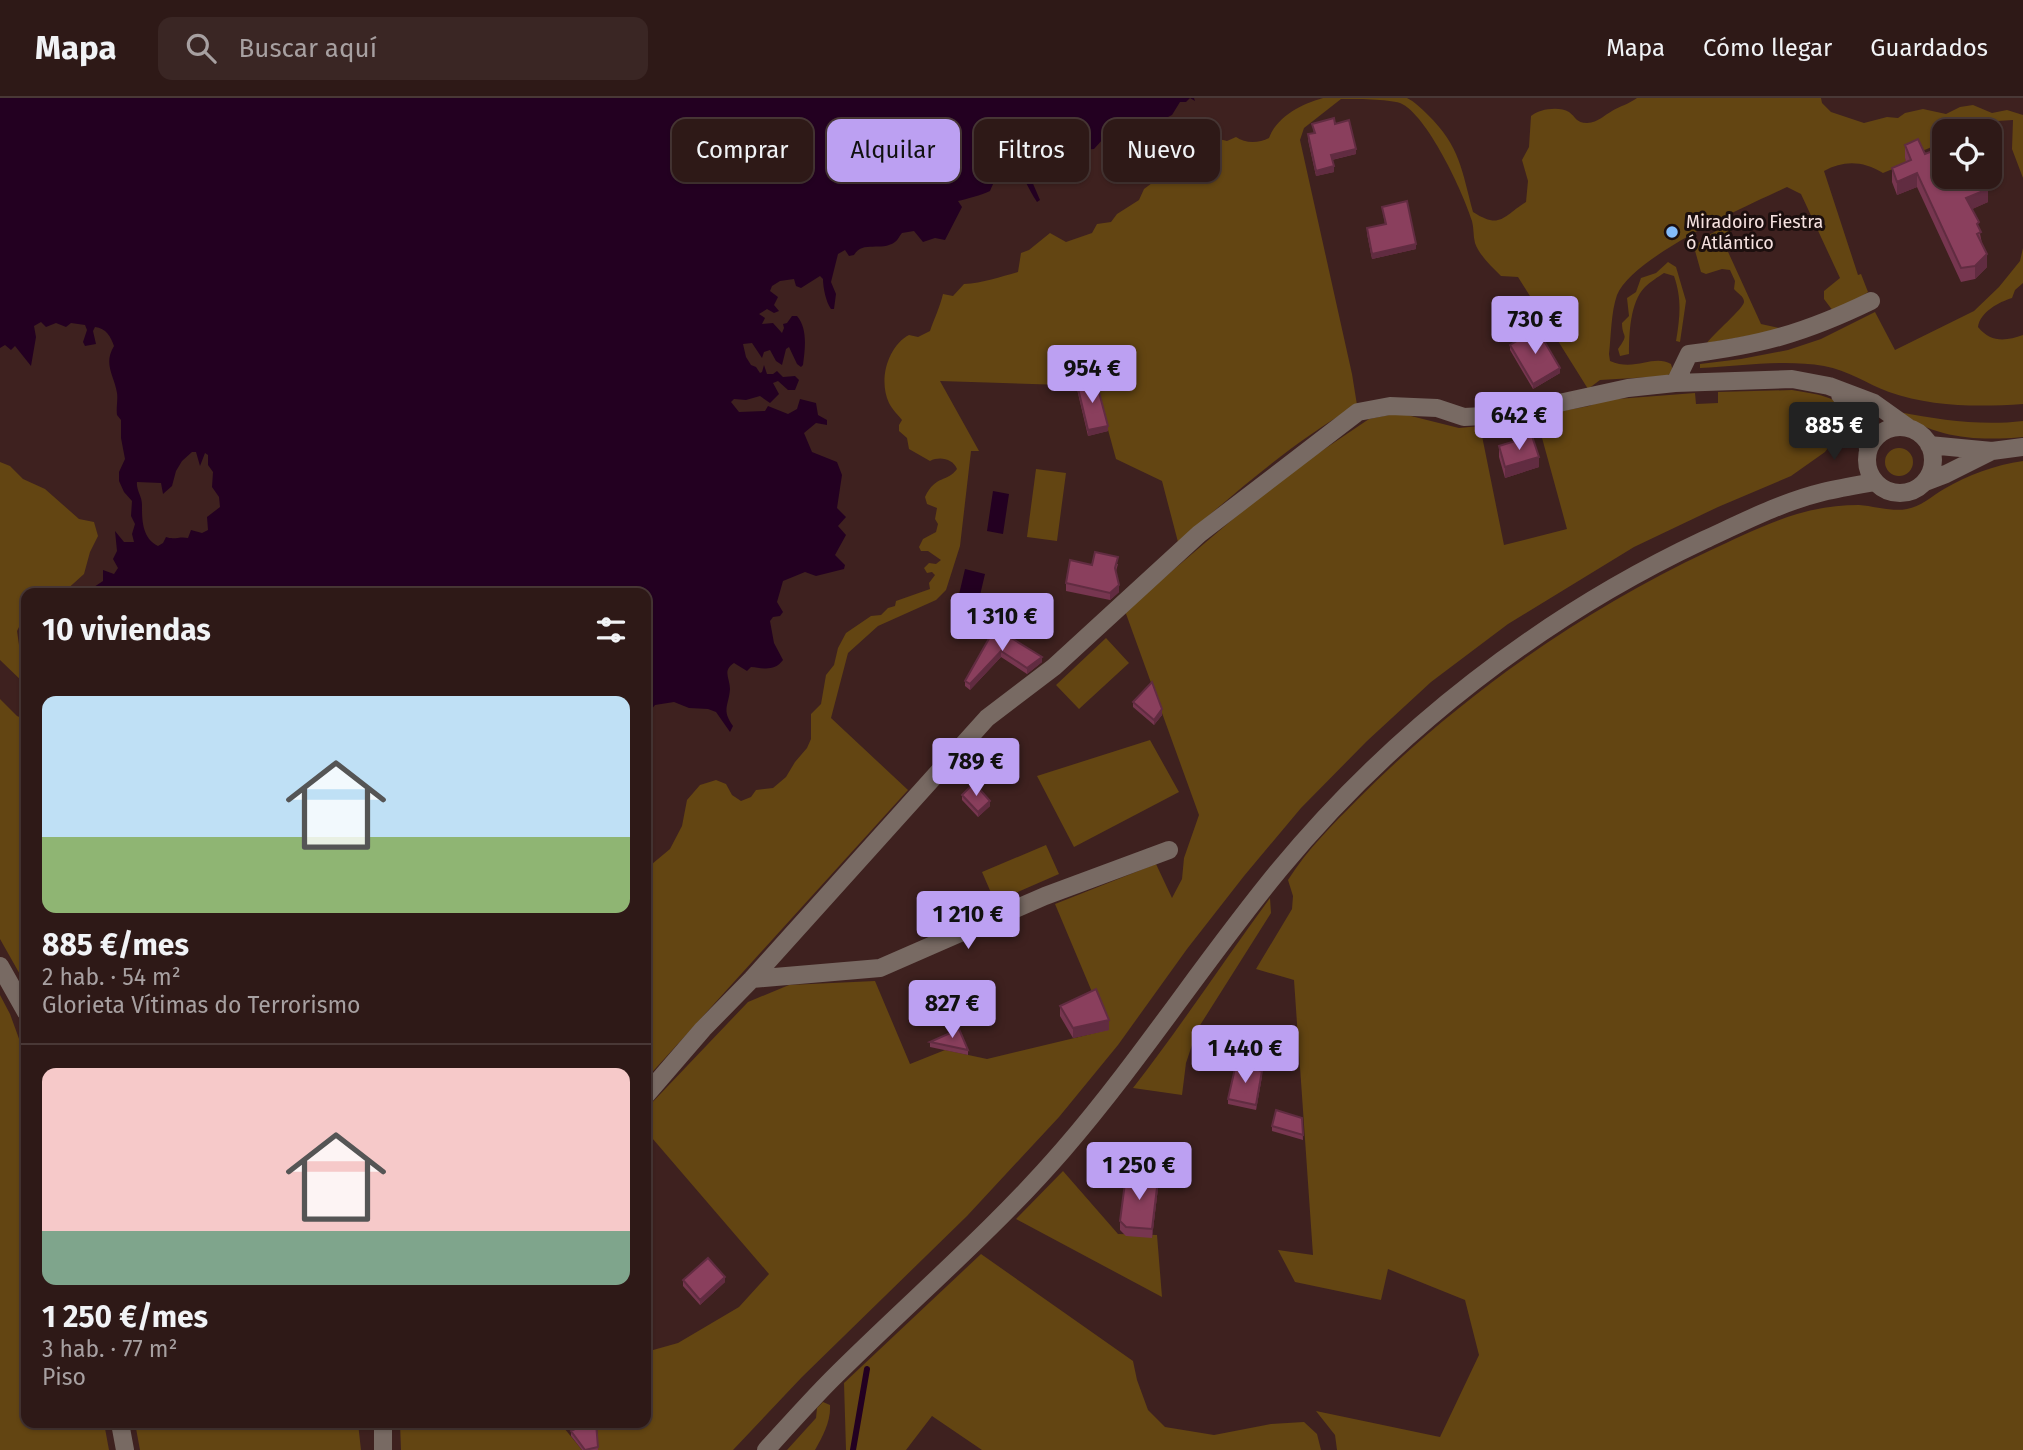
<!DOCTYPE html>
<html lang="es">
<head>
<meta charset="utf-8">
<style>
	:root { --surface:#2e1917; --page:#3a2624; --text:#f1f3f6; --muted:#a7a0a1; --line:#493836; --accent:#bca0f2 }
	body { margin:0; font-family:"Fira Sans",sans-serif; background:var(--page); color:var(--text); height:100vh; display:flex; flex-direction:column; font-size:26px; white-space:nowrap }
	* { box-sizing:border-box; margin:0 }
	p { font-size:23px; color:var(--muted) }
	.icon { flex:none; width:38px; height:38px; fill:none; stroke:currentColor; stroke-width:2; stroke-linecap:round; stroke-linejoin:round }
	.map { position:relative; flex:1; overflow:hidden }
	.panel { position:absolute; left:21px; top:490px; width:630px; height:840px; display:flex; flex-direction:column; background:var(--surface); border-radius:14px; box-shadow:0 2px 5px #0004,0 0 0 2px var(--line) }
	.panel>* { flex:none }
	.top-card { position:absolute; left:672px; top:21px; width:665px; height:63px; display:flex; gap:14px }
	.fabs { position:absolute; left:1932px; top:21px; display:grid; gap:14px }
	.fabs a { display:grid; place-items:center; width:70px; height:70px; border-radius:14px; background:var(--surface); box-shadow:0 2px 5px #0004,0 0 0 2px var(--line); font-size:35px }
	.price { position:absolute; translate:-50% -60px; padding:0 16px; border-radius:7px; background:var(--accent); color:#111; font-size:23px; line-height:46px; filter:drop-shadow(0 2px 4px #0008) }
	.price::after { content:''; position:absolute; left:50%; top:42px; width:21px; height:16px; margin-left:-10px; background:inherit; clip-path:polygon(0 0,100% 0,50% 100%) }
	.price.on { background:#222; color:#fff }
	ul { padding:0; list-style:none }
	li { display:grid; align-content:center; gap:14px; height:371px; padding:0 21px }
	li+li { border-top:2px solid var(--line) }
	li span { display:grid; place-items:center; height:217px; border-radius:14px; color:#555 }
	li>.icon { margin-inline-start:auto }
	span .icon { width:126px; height:126px; fill:#fffc; stroke-width:1 }
	li b { font-size:30px }
	h2 { display:flex; justify-content:space-between; align-items:center; height:84px; padding:0 21px; font-size:30px }
	.pill { padding:0 24px; border-radius:14px; background:var(--surface); box-shadow:0 2px 5px #0004,0 0 0 2px var(--line); font-size:24px; line-height:63px }
	.pill.on { background:var(--accent); color:#111 }
	header { display:flex; align-items:center; gap:42px; box-sizing:border-box; height:98px; padding:0 35px; background:var(--surface); border-bottom:2px solid var(--line) }
	header strong { font-size:33px }
	nav { display:flex; gap:38px; margin-inline-start:auto; font-size:24px }
	.search { width:490px; height:63px; background:var(--page); display:flex; align-items:center; gap:18px; box-sizing:border-box; padding:0 24px; border-radius:14px; color:var(--muted); font-size:26px }
	.map>svg:first-child { display:block }
	.green { fill:#634512 }
	.water { fill:#230021; fill-rule:evenodd }
	.lines { fill:none; stroke-linecap:round; stroke-linejoin:round }
	.stream { stroke:#230021; stroke-width:6 }
	.minor { stroke:#786a63; stroke-width:18 }
	.wall { fill:#773650 }
	.shaded-wall { fill:#612c41 }
	.building { fill:#8a3f5d; stroke:#612c41; stroke-width:2 }
	.poi-dot { fill:#84bcfb; stroke:#1c0f0e; stroke-width:2.5 }
	.labels { text-anchor:middle; dominant-baseline:central; stroke-width:6; stroke-linejoin:round; paint-order:stroke }
	.poi-label { font-size:18px; fill:#f6e2e0; stroke:#1c0f0e; text-anchor:start }
</style>
</head>
<body>
<header>
<strong>Mapa</strong>
<div class="search"><svg class="icon" aria-label="search" viewBox="0 0 24 24"><circle cx="10" cy="10" r="6"/><path d="M15 15l6 6"/></svg>Buscar aquí</div>
<nav><a>Mapa</a><a>Cómo llegar</a><a>Guardados</a></nav>
</header>
<div class="map">
<svg width="2023" height="1352" viewBox="0 0 2023 1352">
	<rect width="100%" height="100%" fill="#3e211f"/>
	<path class="green" d="M1323,0h84c8,4 14,10 21,17 32,31 34,56 45,97 28,18 30,4 53,-10l2,-21 -6,-21 7,-13 2,-31c8,-7 28,-10 38,-4 7,5 7,11 18,11 12,-1 16,-7 25,-12 8,-5 17,-7 25,-13h184l1,5 9,9 33,11 23,-6 11,1 7,-5 18,-4 23,5 14,-7 13,-2 19,8 15,-3 16,5v63l-11,-29 1,-29 -47,3 -8,8h-14v11l-39,16 2,5 -24,10c-20,-12 -39,-13 -59,-2l34,104 3,-1 7,18 -25,16 -10,3 -9,-12v-8l16,-13 -39,-84 -14,-7c-39,18 -155,70 -170,108 -6,17 -6,41 -8,59l1,7c25,11 43,-7 61,3l2,7 -6,5 -67,4 -12,9 -70,-112 -17,-1c-9,-9 -22,-21 -26,-33 -2,-7 -1,-15 -3,-22 -8,-27 -45,-107 -72,-118 -12,-4 -45,-4 -59,-4l-37,29 -4,12 52,234 5,31c-66,38 -122,88 -179,137l-16,-61 -46,-22 -20,-73 -156,-5 39,70h-8l-11,95 -14,44 -10,10 -58,26 -30,27 -17,65 77,72 -262,289v-210l24,-20 12,-23 5,-26 13,-15 16,-5 10,4 6,11 9,6 10,-4 5,-7 17,-2 13,-11 9,-15 12,-14 4,-9v-25l10,-10 5,-29 8,-10 4,-17 8,-15 25,-17 10,-1 7,-7 7,-2 1,-5 34,-12 -1,-6 6,-8 -3,-3 -5,1 -3,-5 5,-5 7,1 5,-4 -13,-9h-7l-2,-4 4,-8 13,-7 2,-8 -3,-5 2,-11 -10,-4 -2,-7c11,-23 22,-14 32,-28 -4,-10 -17,-13 -27,-8l-21,-12 -2,-11 -8,-7v-6l3,-5c-4,-5 -10,-11 -13,-17 -11,-23 -1,-57 20,-68l9,2 12,-6c4,-12 10,-24 13,-37l10,2 11,-12c19,-1 36,-7 54,-12l3,-19 8,-3 21,-17 16,9 26,-9 5,-9 14,-2 6,-8 22,-14 5,-11 8,-6 9,-3 16,-13 19,-10 6,-12 13,-7 12,3 9,-4c10,7 23,6 33,1 8,-21 32,-34 54,-40z
		M1733,124l2,2 -11,19 37,81 18,4 -3,3 -69,12c6,-9 37,-35 37,-41 0,-6 -6,-8 -10,-13l1,-8 -5,-11 -8,-1 -16,5 -5,-2 -7,-25 13,-11z
		M2023,150v35l-8,7 -3,8c-13,4 -32,14 -34,29 13,16 28,14 45,8v69c-44,3 -92,3 -134,-12 -22,-8 -41,-22 -65,-26 -40,-7 -84,0 -124,2v-4l41,-5 47,-9 33,-11 54,-27 20,38 79,-39 25,-24 21,-26z
		M1668,164l8,5 10,34 -6,41 -4,-1c4,-24 6,-42 -2,-65l-10,-3c-6,4 -14,9 -19,14 -15,15 -16,47 -16,67l-9,2 -2,-7c12,-17 4,-10 4,-26l7,-7 -2,-18 9,-6 5,-14 15,-5z
		M1792,292c24,4 44,6 61,24l-28,38 -34,24 -73,31 -84,40 -126,77 -77,58 -64,59 -66,67 -57,68 -57,73 -69,96 -59,72 -92,99 -165,161 -69,73h-135l-1,-27h49v-71l32,-9 61,-36 30,-33 -123,-143v-22l102,-107 41,-17 86,-4 35,83 35,-14 42,9 121,-29 -53,-126 101,-40 16,34 10,-19 2,-21 15,-43 -74,-204 155,-132 89,-60 30,-6 60,15 21,-2 24,119 63,-16 -31,-113 53,-10 15,-6 91,-7 1,11 22,-1v-11z
		M1899,314c42,8 82,14 124,9v16c-44,4 -87,2 -124,-25z
		M1885 364a14 14 0 1 1 28 0a14 14 0 1 1-28 0Z
		M2023,363v989h-686l-2,-15 -19,-24 124,26 39,-82 -14,-55 -77,-31 -7,31 -86,-18 -17,-32 35,5 -19,-275 -38,-11 36,-60 1,-13 -5,-16c19,-30 44,-55 69,-80 101,-102 222,-188 352,-249 28,-13 58,-28 88,-37 21,-6 41,-9 62,-9 15,1 33,7 48,4 13,-2 25,-13 37,-20 24,-14 51,-24 79,-28z
		M0,364l10,4 13,13 22,10 34,30 15,3 4,14 -8,16 -6,22 -20,18 -38,1v20l-9,18 2,14 7,7v33l-26,-25z
		M1036,371l30,4 -9,68 -30,-4z
		M1106,540l23,25 -50,46 -23,-24z
		M0,601l17,17 9,4v265l-26,-46z
		M1150,642l29,52 -105,55 -37,-71z
		M1046,747l13,29 -64,28 -13,-30z
		M1270,800l1,15 -74,117 -11,33 -4,32 -49,-7c48,-62 91,-127 137,-190z
		M0,897l10,19 16,44v365h78l5,27h-109z
		M1063,1073l55,63 39,1 5,62 -146,-78z
		M981,1156l152,107 4,19 11,30 17,17 49,8 57,-11 33,-2 13,12 4,16h-339l-50,-34 -26,34h-60l-2,-67z
		M823,1304l7,3c1,16 -7,31 -15,45h-28l29,-32 1,-10z
		M135,1325h223l3,27h-221z
		M400,1325h160l22,27h-181z"/>
	<path class="water" d="M0,0h1194l1,3 -5,-3 -4,4h-6l-8,13 -6,3h-15l-11,6 -8,-1 -3,-4 -6,2 -4,11 -5,1 -6,6h-5l-9,10 -12,1 -11,10 -8,-5 -8,4 -10,-1 -9,9 -5,12 9,21 -3,2c-17,-25 -24,-66 -47,-11 -8,4 -24,8 -32,10l4,6 -17,33 -10,-2 -12,4 -9,-11 -12,2c-3,3 -4,7 -7,9 -14,10 -32,-2 -41,13l-5,1 -4,-6 -7,4 -7,28 5,12 -2,15h-3c-5,-7 -8,-21 -8,-30l-3,-3 -19,12 -5,-2 -2,-7 -14,2 -8,5 -2,5 8,6 -4,8 5,6 -5,2 -7,-4 -8,5 6,4 -3,6 11,-1 9,10 2,-5 -1,-4 4,-1 5,-7h5c11,13 8,33 6,49l-2,2 -4,-3 -8,-17 -3,2 -4,16 -6,-4 -6,-11 -6,2 -2,6 -10,-15 -9,1 3,13 5,8 5,2 4,6 2,-1 2,-7 3,9h6l4,-3 6,6 12,-1 4,4 -4,10h-7l-10,-9 -5,2 6,11 -9,9 -10,-7 -14,4 -12,-1 -3,3 8,10 26,-1 3,-5 20,8 9,-5 3,-10 16,4 2,12 9,5v5l-11,-2 -12,10 8,19 25,10 5,13 -5,33 9,9 -8,9 8,9 -11,20 10,10 -1,4 -28,7 -11,-4 -22,9 -6,21 6,10 -3,4 -7,1 -3,4 4,22 9,17c-9,12 -20,8 -32,7l-4,4 -13,-8c-12,8 -4,15 -4,26 -1,16 -9,21 3,37l-3,6 -14,-20 -8,-3 -19,-1 -15,-6 -19,3 -5,6 -4,1v-119h-552v-6l9,-6v-11l11,4 4,-6 -5,-9 4,-8 -2,-20 9,11h10l-2,-8 3,-10 -4,-8 1,-15 -8,-9 -5,-11v-9l6,-13 -4,-21v-18l-4,-5c-1,-7 1,-16 0,-22 -3,-18 -14,-29 -3,-47 -3,-9 -8,-18 -19,-19l-2,4 3,13 -11,2 -2,-4 4,-12 -2,-5 -14,-2 -5,4 -10,-4 -10,4 -5,-5 -7,4 2,11 -5,29 -16,-20 -4,4 -6,-5 -5,3zM192,354h4l4,14 5,-13 3,2v10l5,7 -1,15 7,10 1,10 -13,10 1,13 -6,3 -11,-3 -3,8c-8,-2 -14,2 -22,-1l-3,6 -5,3c-16,-8 -16,-26 -16,-41 0,-9 -6,-15 -5,-23l24,1 2,11 9,-8 4,-15 6,-10z
		M993,393l16,3 -6,40 -16,-3z
		M965,471l20,5 -8,34 -20,-5z"/>
	<g class="lines">
		<path class="stream" d="M853,1352l14,-81"/>
		<path class="minor" d="M1675,285l14,-29c72,-9 116,-21 182,-53
			M1840,297c20,18 27,27 28,55
			M1867 362a33 33 0 1 1 66 0a33 33 0 1 1-66 0Z
			M1929,347l63,6 31,-4
			M1925,384l21,-8 46,-23
			M0,868l26,46
			M752,881l128,-11 165,-72 124,-46
			M646,997l57,-66 49,-50 235,-261 67,-51 145,-133 159,-122 32,-6 47,2 27,9 40,-2 124,-27 47,-5 117,-4 37,7 45,17 35,25
			M120,1325l5,27
			M383,1325v27
			M766,1352c22,-24 44,-49 67,-72 76,-76 159,-146 230,-228 77,-89 141,-189 216,-280 115,-139 263,-254 425,-330 39,-18 78,-38 119,-48 17,-4 35,-7 52,-10"/>
	</g>
	<path class="wall" d="M1312,26h23l21,30 -24,6 2,12 -18,4 -8,-36v-6l6,-1z
		M1905,47l35,17 53,15 -7,3 2,22 -16,7 7,20 8,38 -12,12 -14,3 -44,-95 -20,8 -5,-13v-14l14,-6 -1,-4z
		M1382,109l34,42 -44,10 -5,-25v-6l18,-4z
		M1510,247l50,28 -27,16 -23,-39z
		M1076,282l32,51 -20,5 -12,-51z
		M1499,348l40,21 -34,11 -6,-21z
		M1118,466l-2,7 3,21 -9,8 -44,-9v-8l26,-18z
		M995,530l47,34 -15,12 -26,-17 -31,33 -5,-4v-5z
		M1133,604l29,13 -8,10 -21,-18z
		M962,697l28,11 -12,11 -16,-17z
		M1060,908l49,24 -36,8 -13,-22z
		M930,944l38,8v5l-38,-8z
		M1262,978l-6,34 -28,-6v-5z
		M1302,1020l1,22 -31,-9v-5z
		M1158,1090l-6,50 -26,-2 -6,-6v-9z
		M683,1182l42,2 -25,23 -17,-19z
		M577,1325h20l-1,2 2,25h-16l-11,-14v-5l7,-3z"/>
	<path class="shaded-wall" d="M1356,51v5l-25,6v-5z
		M1993,65v14l-7,3v9l-3,-12h7v-12z
		M1334,68v6l-18,4v-5z
		M1917,75v14l-20,8v-13z
		M1988,91v13l-22,10v-14z
		M1416,146v5l-44,10v-5z
		M1987,156v13l-12,12v-13z
		M1560,270v5l-27,16v-5z
		M1108,328v5l-20,5v-6z
		M1539,359v10l-34,11v-11z
		M1119,487v7l-9,8v-7z
		M1001,553v6l-31,33v-6z
		M1042,559v5l-15,12v-6z
		M1162,611v6l-8,10v-5z
		M990,703v5l-12,11v-5z
		M1109,922v10l-36,8v-10z
		M1262,973v5l-6,34v-5z
		M1158,1081v9l-6,50v-9z
		M725,1179v5l-25,23v-5z"/>
	<path class="building" d="M1334,20l1,6 14,-4 7,29 -25,6 3,11 -18,5 -8,-37 7,-1 -3,-9z
		M1918,41l7,15 10,-4 5,12 4,-2v17h39l5,12 -22,9 13,24 -2,2 4,8 -4,2 10,20 -12,12 -14,2 -44,-95 -20,9 -5,-14 19,-8 -6,-15z
		M1407,103l9,43 -44,10 -5,-26 19,-4 -4,-17z
		M1537,231l23,39 -27,16 -23,-39z
		M1076,282l20,1 12,45 -20,4z
		M1532,338l7,21 -34,10 -6,-21z
		M1095,454l23,5 -3,11 4,17 -9,8 -44,-10 4,-23 22,5z
		M995,530l47,29 -15,11 -26,-17 -31,33 -5,-3z
		M1152,584l10,27 -8,11 -21,-18z
		M974,685l16,18 -12,11 -16,-17z
		M1096,891l13,31 -36,8 -13,-22z
		M959,931l9,21 -38,-8z
		M1236,966l26,7 -6,34 -28,-6z
		M1276,1012l26,8 1,17 -31,-9z
		M1126,1077l32,4 -6,50 -26,-2 -6,-6z
		M708,1160l17,19 -25,23 -17,-20z
		M578,1325h18l2,24 -13,3 -14,-19 8,-4z"/>
	<circle class="poi-dot" cx="1672" cy="134" r="7"/>
	<g class="labels">
		<g class="poi-label">
			<text x="1686" y="124">Miradoiro Fiestra<tspan x="1686" dy="21">ó Atlántico</tspan></text>
		</g>
	</g>
</svg>
<div class="fabs">
<a><svg class="icon" aria-label="locate" viewBox="0 0 24 24"><circle cx="12" cy="12" r="6"/><path d="M12 2v4M12 18v4M2 12h4M18 12h4"/></svg></a>
</div>
<b class="price" style="left:1535px;top:258px">730 €</b>
<b class="price" style="left:1092px;top:307px">954 €</b>
<b class="price" style="left:1519px;top:354px">642 €</b>
<b class="price on" style="left:1834px;top:364px">885 €</b>
<b class="price" style="left:1002px;top:555px">1 310 €</b>
<b class="price" style="left:976px;top:700px">789 €</b>
<b class="price" style="left:968px;top:853px">1 210 €</b>
<b class="price" style="left:952px;top:942px">827 €</b>
<b class="price" style="left:1245px;top:987px">1 440 €</b>
<b class="price" style="left:1139px;top:1104px">1 250 €</b>
<div class="top-card">
<a class="pill">Comprar</a>
<a class="pill on">Alquilar</a>
<a class="pill">Filtros</a>
<a class="pill">Nuevo</a>
</div>
<section class="panel">
<h2>10 viviendas<svg class="icon" aria-label="filters" viewBox="0 0 24 24"><path d="M4 7h16M4 17h16"/><circle cx="9" cy="7" r="2"/><circle cx="15" cy="17" r="2"/></svg></h2>
<ul>
<li><span style="background:linear-gradient(#bfe0f5 65%,#8fb573 0)"><svg class="icon" aria-label="home" viewBox="0 0 24 24"><path d="M3 11l9-7 9 7M6 9v11h12V9"/></svg></span><div><b>885 €/mes</b><p>2 hab. · 54 m²</p><p>Glorieta Vítimas do Terrorismo</p></div></li>
<li><span style="background:linear-gradient(#f6c9c9 75%,#7fa58c 0)"><svg class="icon" aria-label="home" viewBox="0 0 24 24"><path d="M3 11l9-7 9 7M6 9v11h12V9"/></svg></span><div><b>1 250 €/mes</b><p>3 hab. · 77 m²</p><p>Piso</p></div></li>
</ul>
</section>
</div>
</body>
</html>
